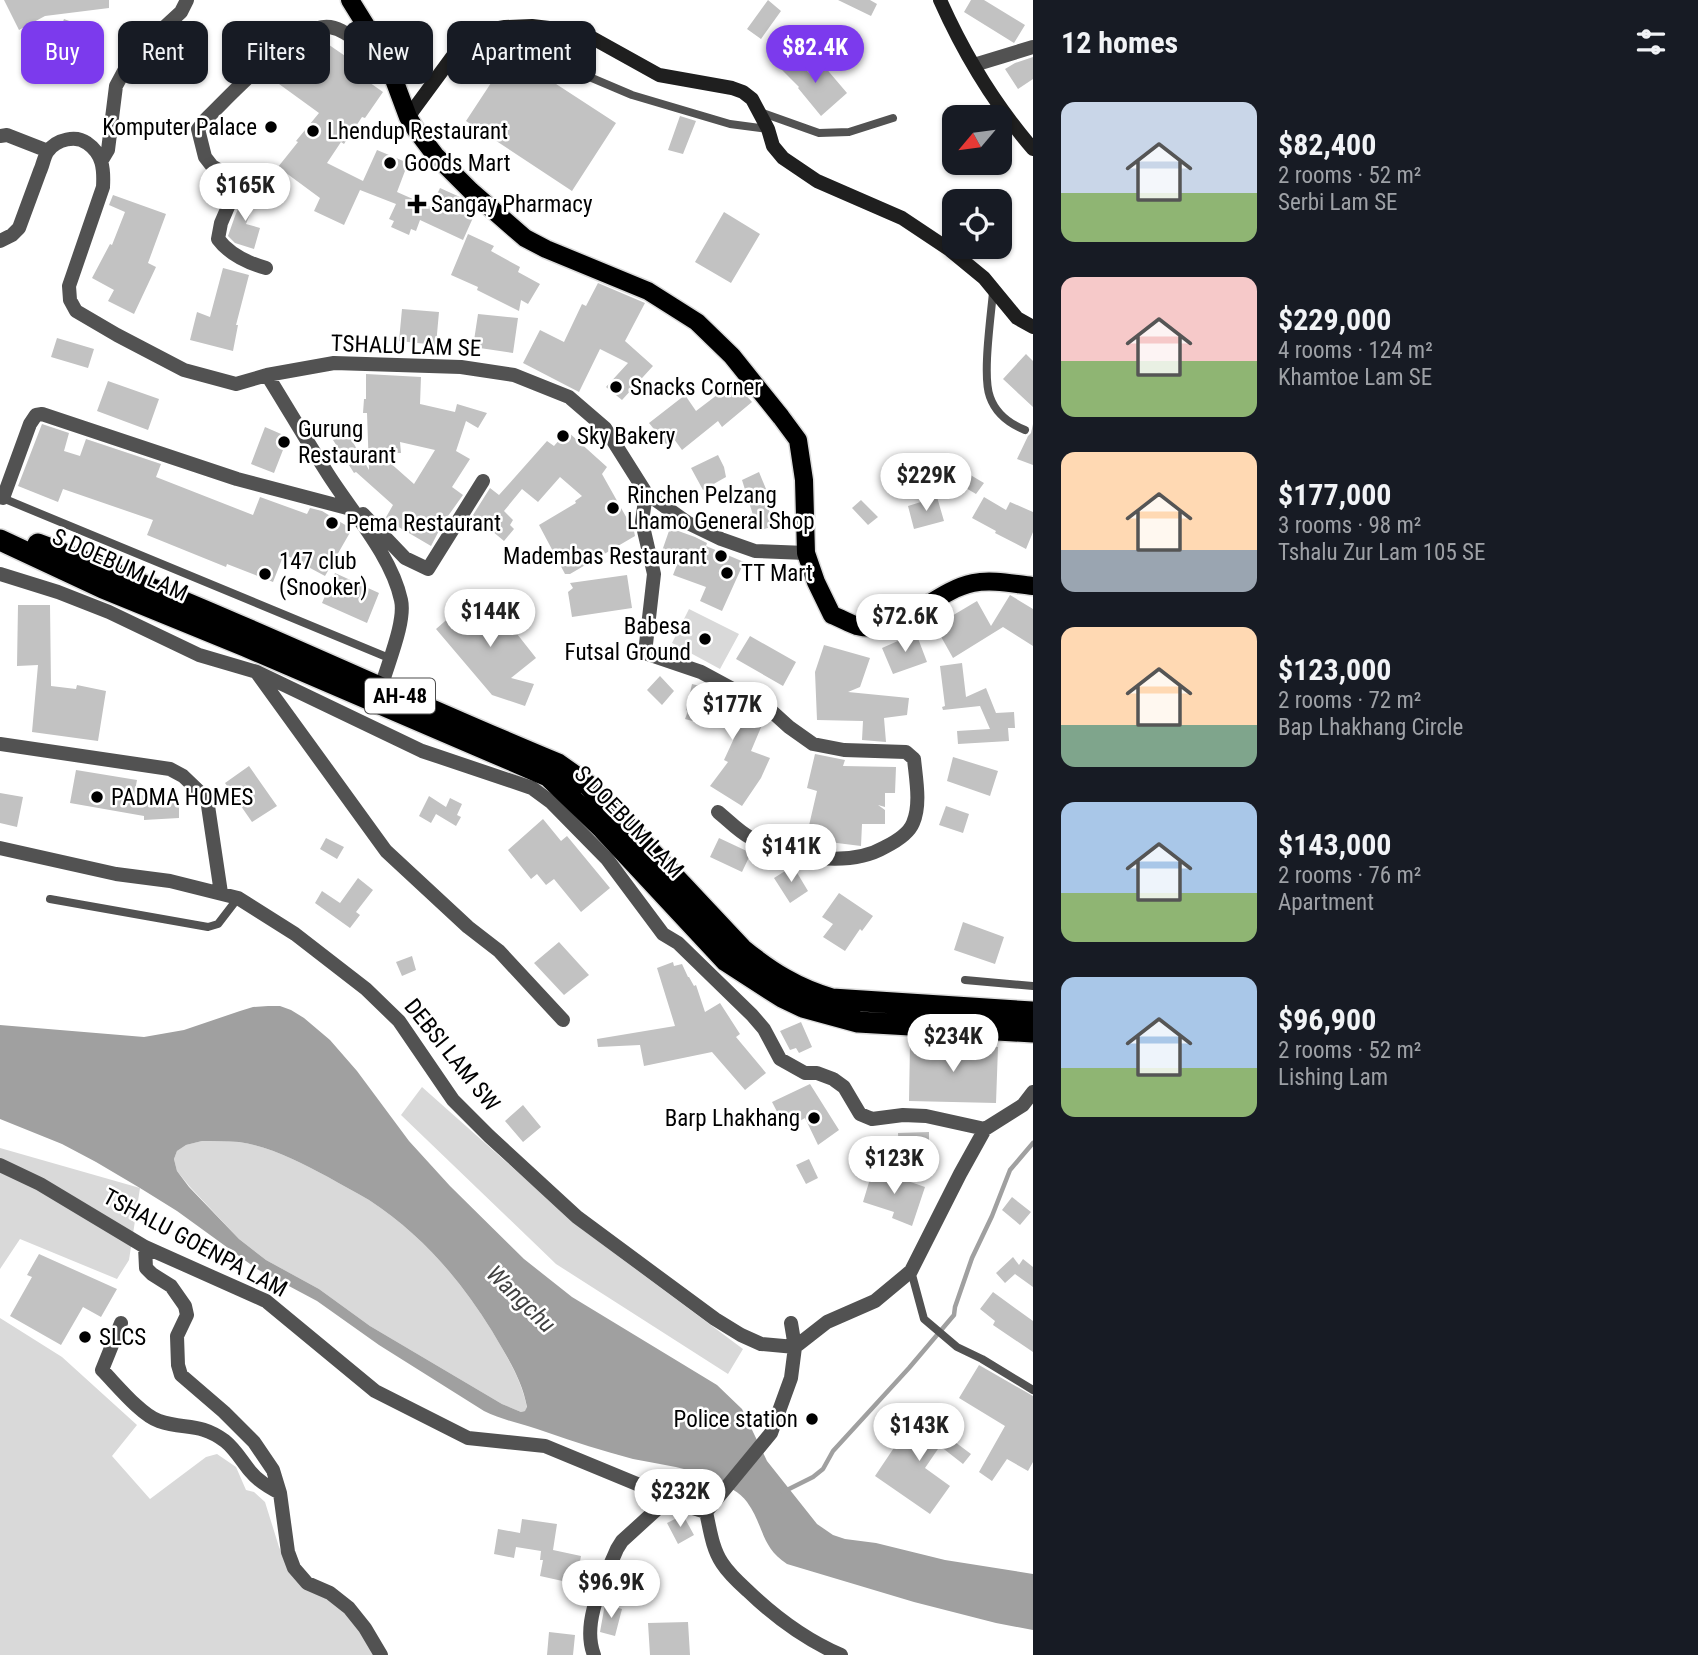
<!DOCTYPE html>
<html lang="en">
<head>
<meta charset="utf-8">
<style>
	:root { --surface:#171b24; --page:#20242c; --text:#f1f3f6; --muted:#9ea1a6; --accent:#7c3aed }
	body { margin:0; font-family:"Roboto Condensed",sans-serif; background:var(--page); color:var(--text); height:100vh; display:flex; flex-direction:column; font-size:26px; white-space:nowrap }
	* { box-sizing:border-box; margin:0 }
	p { font-size:23px; color:var(--muted) }
	.icon { flex:none; width:38px; height:38px; fill:none; stroke:currentColor; stroke-width:2; stroke-linecap:round; stroke-linejoin:round }
	.map { position:relative; flex:1; overflow:hidden }
	.side { display:flex; flex-direction:column; background:var(--surface); width:665px }
	.side>* { flex:none }
	.top-card { position:absolute; left:21px; top:21px; width:665px; height:63px; display:flex; gap:14px }
	.needle { width:46px; rotate:241deg }
	.buttons { position:absolute; left:942px; top:105px; display:grid; gap:14px }
	.buttons a { display:grid; place-items:center; width:70px; height:70px; border-radius:14px; background:var(--surface); box-shadow:0 2px 5px #0004; font-size:35px }
	.price { position:absolute; translate:-50% -60px; padding:0 16px; border-radius:24px; background:#fff; color:#222; font-size:23px; line-height:46px; filter:drop-shadow(0 2px 4px #0008) }
	.price::after { content:''; position:absolute; left:50%; top:42px; width:21px; height:16px; margin-left:-10px; background:inherit; clip-path:polygon(0 0,100% 0,50% 100%) }
	.price.selected { background:var(--accent); color:#fff }
	ul { padding:0; list-style:none }
	li { display:flex; align-items:center; gap:21px; height:175px; padding:0 28px }
	li span { display:grid; place-items:center; flex:none; width:196px; height:140px; border-radius:14px; color:#555 }
	li>.icon { margin-inline-start:auto }
	span .icon { width:84px; height:84px; fill:#fffc; stroke-width:1 }
	li b { font-size:30px }
	h2 { display:flex; justify-content:space-between; align-items:center; height:84px; padding:0 28px; font-size:30px }
	.tag { padding:0 24px; border-radius:14px; background:var(--surface); box-shadow:0 2px 5px #0004; font-size:24px; line-height:63px }
	.tag.selected { background:var(--accent); color:#fff }
	main { display:flex; flex:1; min-height:0 }
	.map>svg:first-child { display:block }
	.green { fill:#d9d9d9 }
	.water { fill:#a0a0a0; fill-rule:evenodd }
	.lines { fill:none; stroke-linecap:round; stroke-linejoin:round }
	.stream { stroke:#a0a0a0; stroke-width:4.5 }
	.building { fill:#c2c2c2; fill-rule:evenodd }
	.primary-casing { stroke:#dbdbdb; stroke-width:21 }
	.highway-casing { stroke:#dbdbdb; stroke-width:24 }
	.lane { stroke:#525252; stroke-width:8 }
	.street { stroke:#525252; stroke-width:14 }
	.secondary { stroke:#1f1f1f; stroke-width:14 }
	.primary { stroke:#000; stroke-width:18 }
	.highway { stroke:#000; stroke-width:21 }
	.poi-dot { fill:#000; stroke:#fff; stroke-width:2.5 }
	.labels { text-anchor:middle; dominant-baseline:central; stroke-width:5; stroke-linejoin:round; paint-order:stroke }
	.shield { fill:#fff; stroke:#4c4c4c; stroke-width:2 }
	.shield-label { font-size:21px; font-weight:bold; fill:#000 }
	.poi-label { font-size:23px; fill:#000; stroke:#fff; text-anchor:start }
	.street-label { font-size:23px; fill:#000; stroke:#fff }
	.water-label { font-size:24px; font-style:italic; fill:#414141; stroke:#fff }
</style>
</head>
<body>
<main>
<div class="map">
<svg width="1033" height="1655" viewBox="0 0 1033 1655">
	<rect width="100%" height="100%" fill="#fff"/>
	<path class="green" d="M689,609l50,25 -19,35 -48,-26z
		M422,1087l161,143 160,119 -15,25 -172,-110 -155,-149z
		M202,1141c12,0 25,0 37,1 33,5 60,20 89,35 13,8 28,15 41,23 53,35 90,78 123,131 14,24 30,49 35,77l-1,3 -5,1 -19,-8 -132,-78 -51,-37 -53,-29 -27,-21 -49,-52 -13,-16 -3,-12 3,-8 9,-6z
		M0,1148l140,40 -11,72 -12,19 -97,-40 -20,30z
		M0,1318l62,39 75,68 -25,31 38,43 56,-42 11,-3 19,13 10,23 8,2 11,10 14,45 7,15 64,55 27,38h-377z"/>
	<path class="water" d="M268,1006h12l11,4 13,8 26,22 27,31 52,70 41,45 74,73 48,38 145,88 25,24 25,52 50,63 16,11 12,4 31,4 69,17 88,14v56l-37,-7 -82,-21 -127,-38c-27,-18 -23,-39 -40,-62 -7,-10 -20,-16 -31,-21 -26,-14 -54,-16 -83,-22 -30,-8 -59,-17 -87,-27 -21,-8 -42,-11 -62,-21l-105,-66 -62,-44 -60,-32 -80,-58 -37,-23 -44,-26 -34,-18 -62,-25v-94l144,12 40,-7 56,-19 13,-4zM202,1141c12,0 25,0 37,1 33,5 60,20 89,35 13,8 28,15 41,23 53,35 90,78 123,131 14,24 30,48 35,76l-2,4 -4,1 -19,-8 -132,-78 -51,-37 -53,-29 -27,-21 -50,-52 -12,-16 -3,-12 3,-8 9,-6z"/>
	<g class="lines">
		<path class="stream" d="M783,1492l30,-15 10,-8 10,-18 76,-83 45,-53 1,-8 17,-49 20,-42 18,-46 23,-27"/>
	</g>
	<path class="building" d="M4,0h105v8l-64,8 -26,14z
		M768,0l13,11 -20,28 -14,-10z
		M838,0h32l7,4 -6,12z
		M971,0h13l41,25 -11,18 -50,-31z
		M64,19l34,13 -12,25 -32,-12z
		M319,38l32,22 -5,6 37,26 -18,26 -3,-1 -18,27 -3,-2 -14,21 36,18 14,-31 31,13 -11,29 34,15 9,-19 22,10 14,13 -13,29 -43,-20 -4,11 -5,-2 -2,6 -18,-8 3,-6 -5,-2 7,-15 -36,-14 -16,35 -30,-14 6,-13 -42,-31 20,-25 -2,-1 23,-28 -40,-29 32,-43z
		M510,54l106,69 -44,68 -106,-70z
		M791,55l21,21 12,-10 23,27 -26,23 -23,-28 1,-1 -20,-20z
		M1033,57v22l-15,10 -13,-20 10,-6z
		M680,116l16,5 -13,33 -15,-4z
		M246,190l12,4 -12,30 14,4 -6,21 -19,-6 -7,-7 7,-20z
		M113,195l53,19 -18,49 8,4 -22,47 -26,-13 6,-11 -22,-12 18,-34 2,1 13,-33 -16,-7z
		M724,212l36,22 -29,49 -36,-21z
		M468,234l26,12 -3,5 29,16 -2,5 22,12 -12,20 -7,-4 -2,11 -42,-21 1,-3 -27,-12z
		M223,268l26,7 -13,50h2l-5,26 -43,-11 7,-28 13,5z
		M598,283l47,20 -20,38 28,25 -31,34 -16,-13 22,-24 -28,-14 -21,43 -56,-29 17,-33 24,12 18,-38 4,2z
		M402,309l37,3 -3,33 -37,-4z
		M478,314l40,4 -5,35 -40,-6z
		M57,338l37,11 -6,19 -37,-11z
		M1026,354l7,7v46l-30,-28z
		M366,374l55,3 -1,27 35,8 2,-8 30,9 -9,15 -12,-7 -10,30 14,8 -18,28 11,8 -20,28 -12,23 -46,-27 8,-14 -37,-33 -2,1 -21,-33 14,-8 22,38 -2,-57h-4l1,-14h2zM400,442l35,8 -21,34 -35,-31h22z
		M108,381l51,18 -11,31 -51,-19z
		M734,382l18,20 -30,25 -4,-6 -36,29 -8,-11 -8,5 -17,-21 36,-28 11,16z
		M42,424l27,9 -5,18 16,5 6,-17 75,25 -5,13 97,38 7,-18 47,17 3,-6 12,3 30,18 -27,47 -41,-22 -11,28 -46,-18 -1,3 -79,-32 6,-15 -90,-31 -5,13 -40,-16z
		M1033,424v41l-16,-6 11,-23 3,-3z
		M265,427l23,10 -14,36 -23,-9z
		M567,431l40,36 -5,7 32,57 1,5 -65,38h-5l-26,-49 37,-22 -1,-2 7,-5 -22,-19 -22,25 -16,-13 -18,22 9,9 -3,5 4,4 -10,12 -31,-26 17,-27 9,7 48,-54 7,5z
		M718,455l6,12 2,10 -23,13 -12,-22z
		M962,470l22,13 -8,11 -22,-13z
		M759,472l7,17 -3,1 11,36 -16,5 -16,-51z
		M937,497l7,24 -30,8 -6,-23z
		M984,497l22,13 4,-8 23,10v20l-7,17 -31,-16 1,-2 -24,-13z
		M861,500l17,17 -10,8 -16,-17z
		M670,528l25,9 12,6 -1,3 38,16 -22,49 -22,-10 6,-14 -33,-12 7,-18 -18,-6z
		M335,573l44,20 -12,30 -45,-20z
		M627,575l5,33 -60,9 -4,-25 5,-4 -3,-5z
		M484,592l52,66 -25,20 23,6 -9,22 -33,-11 -56,-66 16,-14 2,2z
		M1010,595l23,14v37l-30,-19 -50,31 -18,-32 42,-25 14,25z
		M18,605h32l1,81 25,3 1,-4 29,6 -8,50 -66,-9 6,-67 -21,1z
		M916,633l11,29 -34,12 -11,-26z
		M750,636l46,26 -13,24 -47,-27z
		M824,645l46,13 -10,29 -12,5 61,6 -2,17 -23,3 2,24 -24,-2 1,-19 -46,-1 -2,-48z
		M962,663l4,34 20,-9 10,25 18,-1 1,16h-7l1,13 -51,3 -1,-13 33,-2 -10,-23 -37,4 -1,-3 3,-1 -5,-40z
		M660,676l14,15 -12,14 -15,-15z
		M692,684l21,5 18,10 14,11 1,-3 19,11 -14,33 19,7 -9,20 -19,28 -32,-20 18,-24 -4,-2 12,-26 -2,-1 1,-3 -28,-22 -2,8h-3l-2,7 -15,-4 3,-8 -2,-1z
		M815,754l30,6 -2,6 53,1 -1,26h-10v14l-7,-2 7,5v14h-23l-1,22 -24,-3 -30,-9 10,-43 -10,-3z
		M953,757l45,14 -8,25 -43,-15z
		M249,766l28,40 -25,16 -27,-39z
		M76,770l61,10 -3,16 32,-2v4l13,-1v21l-35,2v-4l-74,-13z
		M0,793l23,4 -6,30 -17,-4z
		M429,796l17,11 4,-9 12,6 -5,11 4,2 -5,9 -20,-12 -5,9 -12,-7z
		M946,806l23,8 -6,19 -24,-8z
		M543,819l18,22 6,-5 43,52 -29,24 -27,-33 -8,6 -9,-11 -6,5 -23,-29z
		M326,838l18,9 -7,12 -17,-10z
		M719,838l32,15 -9,19 -32,-15z
		M793,866l15,25 -18,12 -16,-25z
		M358,878l15,12 -17,22 4,3 -10,13 -35,-25 7,-12 18,12z
		M839,893l34,23 -11,15 -2,-2 -15,22 -22,-14 10,-13 -11,-7z
		M963,922l41,15 -9,27 -41,-14z
		M559,942l30,33 -25,20 -30,-32z
		M412,956l4,14 -14,6 -6,-14z
		M673,962l1,4 8,-2 6,13h1l5,9 2,-1 9,27 15,-9 20,31 -4,3 30,36 -21,17 -33,-38 -68,14 -4,-21 -42,2 -1,-8 78,-13 -18,-58z
		M801,1022l11,25 -13,6 -3,-5 -6,2 -10,-19z
		M910,1045l88,2 -2,56 -87,-2z
		M810,1084l29,46 -21,15 -13,-27 -19,11 -14,-27z
		M523,1105l18,22 -18,15 -18,-21z
		M929,1132v33l-30,-7 -1,-25z
		M809,1159l9,19 -12,6 -10,-19z
		M873,1169l52,18 -13,39 -20,-8 2,-6 -31,-10z
		M1012,1197l19,15 -11,13 -18,-15z
		M39,1254l78,35 -16,28 -18,-10 -22,38 -51,-29 22,-39 -5,-2z
		M1013,1257l6,8 4,-6 10,8v20l-18,-13 -10,9 -9,-10z
		M993,1292l40,29v31l-40,-27 2,-4 -15,-12z
		M979,1365l54,31v66l-5,9 -21,-12 -15,22 -13,-9 26,-46 -46,-28z
		M918,1412l30,21 -1,3 24,18 -8,10 -23,-18 -15,22 25,18 -20,28 -55,-38z
		M683,1515l11,20 -16,9 -11,-21z
		M522,1519l35,5 -4,26 28,6 -5,28 -36,-8 3,-16h-3l1,-9 -25,-4 -2,11 -20,-4 4,-25 22,4z
		M605,1604l17,5 -7,27 -15,-4z
		M688,1622l2,33h-40l-2,-32z
		M549,1632l26,3 -2,20h-26z"/>
	<g class="lines">
		<defs>
			<path id="primary" d="M350,0l36,58 22,59 8,13 19,25 36,36 54,47 21,11 102,42 49,31 35,34 49,61 17,23 6,40 2,73 10,29 16,33c8,3 17,8 25,11 43,11 76,-35 116,-43 19,-4 41,1 60,3"/>
			<path id="highway" d="M0,540l103,48 142,58 303,130 55,53 123,132 56,36 21,10 55,15 175,10
				M38,544c176,65 346,148 520,220l31,22 153,163c28,23 55,40 90,50l201,13"/>
		</defs>
		<use href="#primary" class="primary-casing"/>
		<use href="#highway" class="highway-casing"/>
		<path class="lane" d="M506,28l41,31 85,36 98,29 38,5
			M760,112l59,21 30,-1 44,-14
			M993,292c-2,24 -11,85 -3,105 6,17 20,27 35,33
			M0,497l389,161
			M50,899l158,28 10,-3 20,-26
			M965,980l68,6
			M911,1271l13,48 33,28 25,12 51,31"/>
		<path class="street" d="M974,65l59,-18
			M0,136l7,-1 41,16
			M102,160l6,-10 8,-64 15,-28 50,-46 6,-12
			M0,241l12,-6 7,-7c7,-19 14,-38 21,-57 3,-6 4,-15 8,-20 9,-12 28,-16 39,-8 16,11 17,26 16,44l-34,99 1,14 6,11 41,24 67,35 52,14 31,-9 67,-12 127,4 53,8 55,22 36,31 41,65 42,30 33,16 34,12 51,2
			M266,268c-18,-5 -37,-14 -48,-29l3,-16 16,-37 -1,-6 -24,-14 -7,-9 -7,-28 8,-10c23,-22 92,-98 124,-92 23,4 33,27 56,31
			M267,375c20,32 39,65 59,96 24,39 65,83 75,129 5,22 -14,65 -20,88
			M646,493l-4,29 12,52 -9,79 56,19 67,36 21,19 24,17 31,6 62,2 8,7c2,20 7,46 -1,64 -4,10 -18,19 -28,24 -36,21 -98,11 -134,-9 -12,-6 -23,-18 -33,-26
			M3,498l27,-74 6,-9 6,-1 195,65 114,30
			M363,514l42,44 23,11 55,-88
			M0,574l58,18 51,20 90,43 58,17 165,79 110,37 19,14 56,57 56,75 15,9 74,72 12,14 16,30 25,14h12l16,6 11,8 16,27 12,5 31,-4 23,1 59,13 38,-24 10,-13
			M257,673l129,178 82,76 31,24 64,69
			M0,744l170,25 13,7 24,23 14,94
			M0,848l116,26 54,7 68,17 57,36 71,55 33,32 54,79 36,36 88,81 138,102 26,16 20,9 34,3 -4,31 -20,55 -65,79
			M0,1165l40,19 105,63 121,54 109,90 93,47 77,8 92,38 30,16 39,12
			M145,1247l1,21 6,6 19,12 14,20 2,9 -10,21 1,29 3,10 43,37 30,30 19,28 7,23 8,59 6,16 13,15 23,10 19,15 16,20 16,27
			M121,1323l-19,47c14,14 39,45 57,51 26,9 40,1 66,20 10,8 17,20 25,30 8,10 18,16 30,22
			M791,1323l4,24 32,-25 48,-21 36,-30 49,-97 25,-45
			M706,1512c4,17 6,36 16,51 7,11 16,19 26,28 27,26 58,49 93,64
			M594,1655c-13,-33 10,-75 23,-106l5,-8 45,-41"/>
		<path class="secondary" d="M940,0c24,54 55,105 93,149
			M408,117l56,-76 18,-10 23,-4 27,-1 34,4 21,5 72,40 73,13 11,4 9,7 16,30 5,17 10,12 34,23 85,37 48,32 34,28 33,40 16,9"/>
		<use href="#primary" class="primary"/>
		<use href="#highway" class="highway"/>
	</g>
	<g class="poi-dot">
		<circle cx="271" cy="127" r="7"/>
		<circle cx="313" cy="131" r="7"/>
		<circle cx="390" cy="163" r="7"/>
		<path d="M413.5 193.5h7v7h7v7h-7v7h-7v-7h-7v-7h7z"/>
		<circle cx="616" cy="387" r="7"/>
		<circle cx="563" cy="436" r="7"/>
		<circle cx="284" cy="442" r="7"/>
		<circle cx="613" cy="508" r="7"/>
		<circle cx="332" cy="523" r="7"/>
		<circle cx="721" cy="556" r="7"/>
		<circle cx="727" cy="573" r="7"/>
		<circle cx="265" cy="574" r="7"/>
		<circle cx="705" cy="639" r="7"/>
		<circle cx="97" cy="797" r="7"/>
		<circle cx="814" cy="1118" r="7"/>
		<circle cx="85" cy="1337" r="7"/>
		<circle cx="812" cy="1419" r="7"/>
	</g>
	<g class="labels">
		<rect class="shield" x="365" y="678.5" width="70" height="35" rx="5"/>
		<g class="shield-label">
			<text x="400" y="696">AH-48</text>
		</g>
		<g class="poi-label">
			<text x="257" y="127" text-anchor="end">Komputer Palace</text>
			<text x="327" y="131">Lhendup Restaurant</text>
			<text x="404" y="163">Goods Mart</text>
			<text x="431" y="204">Sangay Pharmacy</text>
			<text x="630" y="387">Snacks Corner</text>
			<text x="298" y="429">Gurung<tspan x="298" dy="26">Restaurant</tspan></text>
			<text x="577" y="436">Sky Bakery</text>
			<text x="627" y="495">Rinchen Pelzang<tspan x="627" dy="26">Lhamo General Shop</tspan></text>
			<text x="346" y="523">Pema Restaurant</text>
			<text x="707" y="556" text-anchor="end">Madembas Restaurant</text>
			<text x="279" y="561">147 club<tspan x="279" dy="26">(Snooker)</tspan></text>
			<text x="741" y="573">TT Mart</text>
			<text x="691" y="626" text-anchor="end">Babesa<tspan x="691" dy="26">Futsal Ground</tspan></text>
			<text x="111" y="797">PADMA HOMES</text>
			<text x="800" y="1118" text-anchor="end">Barp Lhakhang</text>
			<text x="99" y="1337">SLCS</text>
			<text x="798" y="1419" text-anchor="end">Police station</text>
		</g>
		<g class="street-label">
			<text transform="translate(406 346) rotate(2)">TSHALU LAM SE</text>
			<text transform="translate(120 565) rotate(24)">S DOEBUM LAM</text>
			<text transform="translate(629 822) rotate(46)">S DOEBUM LAM</text>
			<text transform="translate(452 1055) rotate(51)">DEBSI LAM SW</text>
			<text transform="translate(195 1243) rotate(28)">TSHALU GOENPA LAM</text>
		</g>
		<g class="water-label">
			<text transform="translate(521 1299) rotate(44)">Wangchu</text>
		</g>
	</g>
</svg>
<div class="buttons">
<a><svg class="needle" viewBox="-14 -14 28 28"><path d="M0-13l5 13h-10z" fill="#e53935"/><path d="M0 13l5-13h-10z" fill="#9ea1a6"/></svg></a>
<a><svg class="icon" aria-label="locate" viewBox="0 0 24 24"><circle cx="12" cy="12" r="6"/><path d="M12 2v4M12 18v4M2 12h4M18 12h4"/></svg></a>
</div>
<b class="price selected" style="left:815px;top:85px">$82.4K</b>
<b class="price" style="left:245px;top:223px">$165K</b>
<b class="price" style="left:926px;top:513px">$229K</b>
<b class="price" style="left:490px;top:649px">$144K</b>
<b class="price" style="left:905px;top:654px">$72.6K</b>
<b class="price" style="left:732px;top:742px">$177K</b>
<b class="price" style="left:791px;top:884px">$141K</b>
<b class="price" style="left:953px;top:1074px">$234K</b>
<b class="price" style="left:894px;top:1196px">$123K</b>
<b class="price" style="left:919px;top:1463px">$143K</b>
<b class="price" style="left:680px;top:1529px">$232K</b>
<b class="price" style="left:611px;top:1620px">$96.9K</b>
<div class="top-card">
<a class="tag selected">Buy</a>
<a class="tag">Rent</a>
<a class="tag">Filters</a>
<a class="tag">New</a>
<a class="tag">Apartment</a>
</div>
</div>
<section class="side">
<h2>12 homes<svg class="icon" aria-label="filters" viewBox="0 0 24 24"><path d="M4 7h16M4 17h16"/><circle cx="9" cy="7" r="2"/><circle cx="15" cy="17" r="2"/></svg></h2>
<ul>
<li><span style="background:linear-gradient(#c9d6e8 65%,#8fb573 0)"><svg class="icon" aria-label="home" viewBox="0 0 24 24"><path d="M3 11l9-7 9 7M6 9v11h12V9"/></svg></span><div><b>$82,400</b><p>2 rooms · 52 m²</p><p>Serbi Lam SE</p></div></li>
<li><span style="background:linear-gradient(#f6c9c9 60%,#8fb573 0)"><svg class="icon" aria-label="home" viewBox="0 0 24 24"><path d="M3 11l9-7 9 7M6 9v11h12V9"/></svg></span><div><b>$229,000</b><p>4 rooms · 124 m²</p><p>Khamtoe Lam SE</p></div></li>
<li><span style="background:linear-gradient(#ffd9b3 70%,#9aa5b1 0)"><svg class="icon" aria-label="home" viewBox="0 0 24 24"><path d="M3 11l9-7 9 7M6 9v11h12V9"/></svg></span><div><b>$177,000</b><p>3 rooms · 98 m²</p><p>Tshalu Zur Lam 105 SE</p></div></li>
<li><span style="background:linear-gradient(#ffd9b3 70%,#7fa58c 0)"><svg class="icon" aria-label="home" viewBox="0 0 24 24"><path d="M3 11l9-7 9 7M6 9v11h12V9"/></svg></span><div><b>$123,000</b><p>2 rooms · 72 m²</p><p>Bap Lhakhang Circle</p></div></li>
<li><span style="background:linear-gradient(#a9c7e8 65%,#8fb573 0)"><svg class="icon" aria-label="home" viewBox="0 0 24 24"><path d="M3 11l9-7 9 7M6 9v11h12V9"/></svg></span><div><b>$143,000</b><p>2 rooms · 76 m²</p><p>Apartment</p></div></li>
<li><span style="background:linear-gradient(#a9c7e8 65%,#8fb573 0)"><svg class="icon" aria-label="home" viewBox="0 0 24 24"><path d="M3 11l9-7 9 7M6 9v11h12V9"/></svg></span><div><b>$96,900</b><p>2 rooms · 52 m²</p><p>Lishing Lam</p></div></li>
</ul>
</section>
</main>
</body>
</html>
